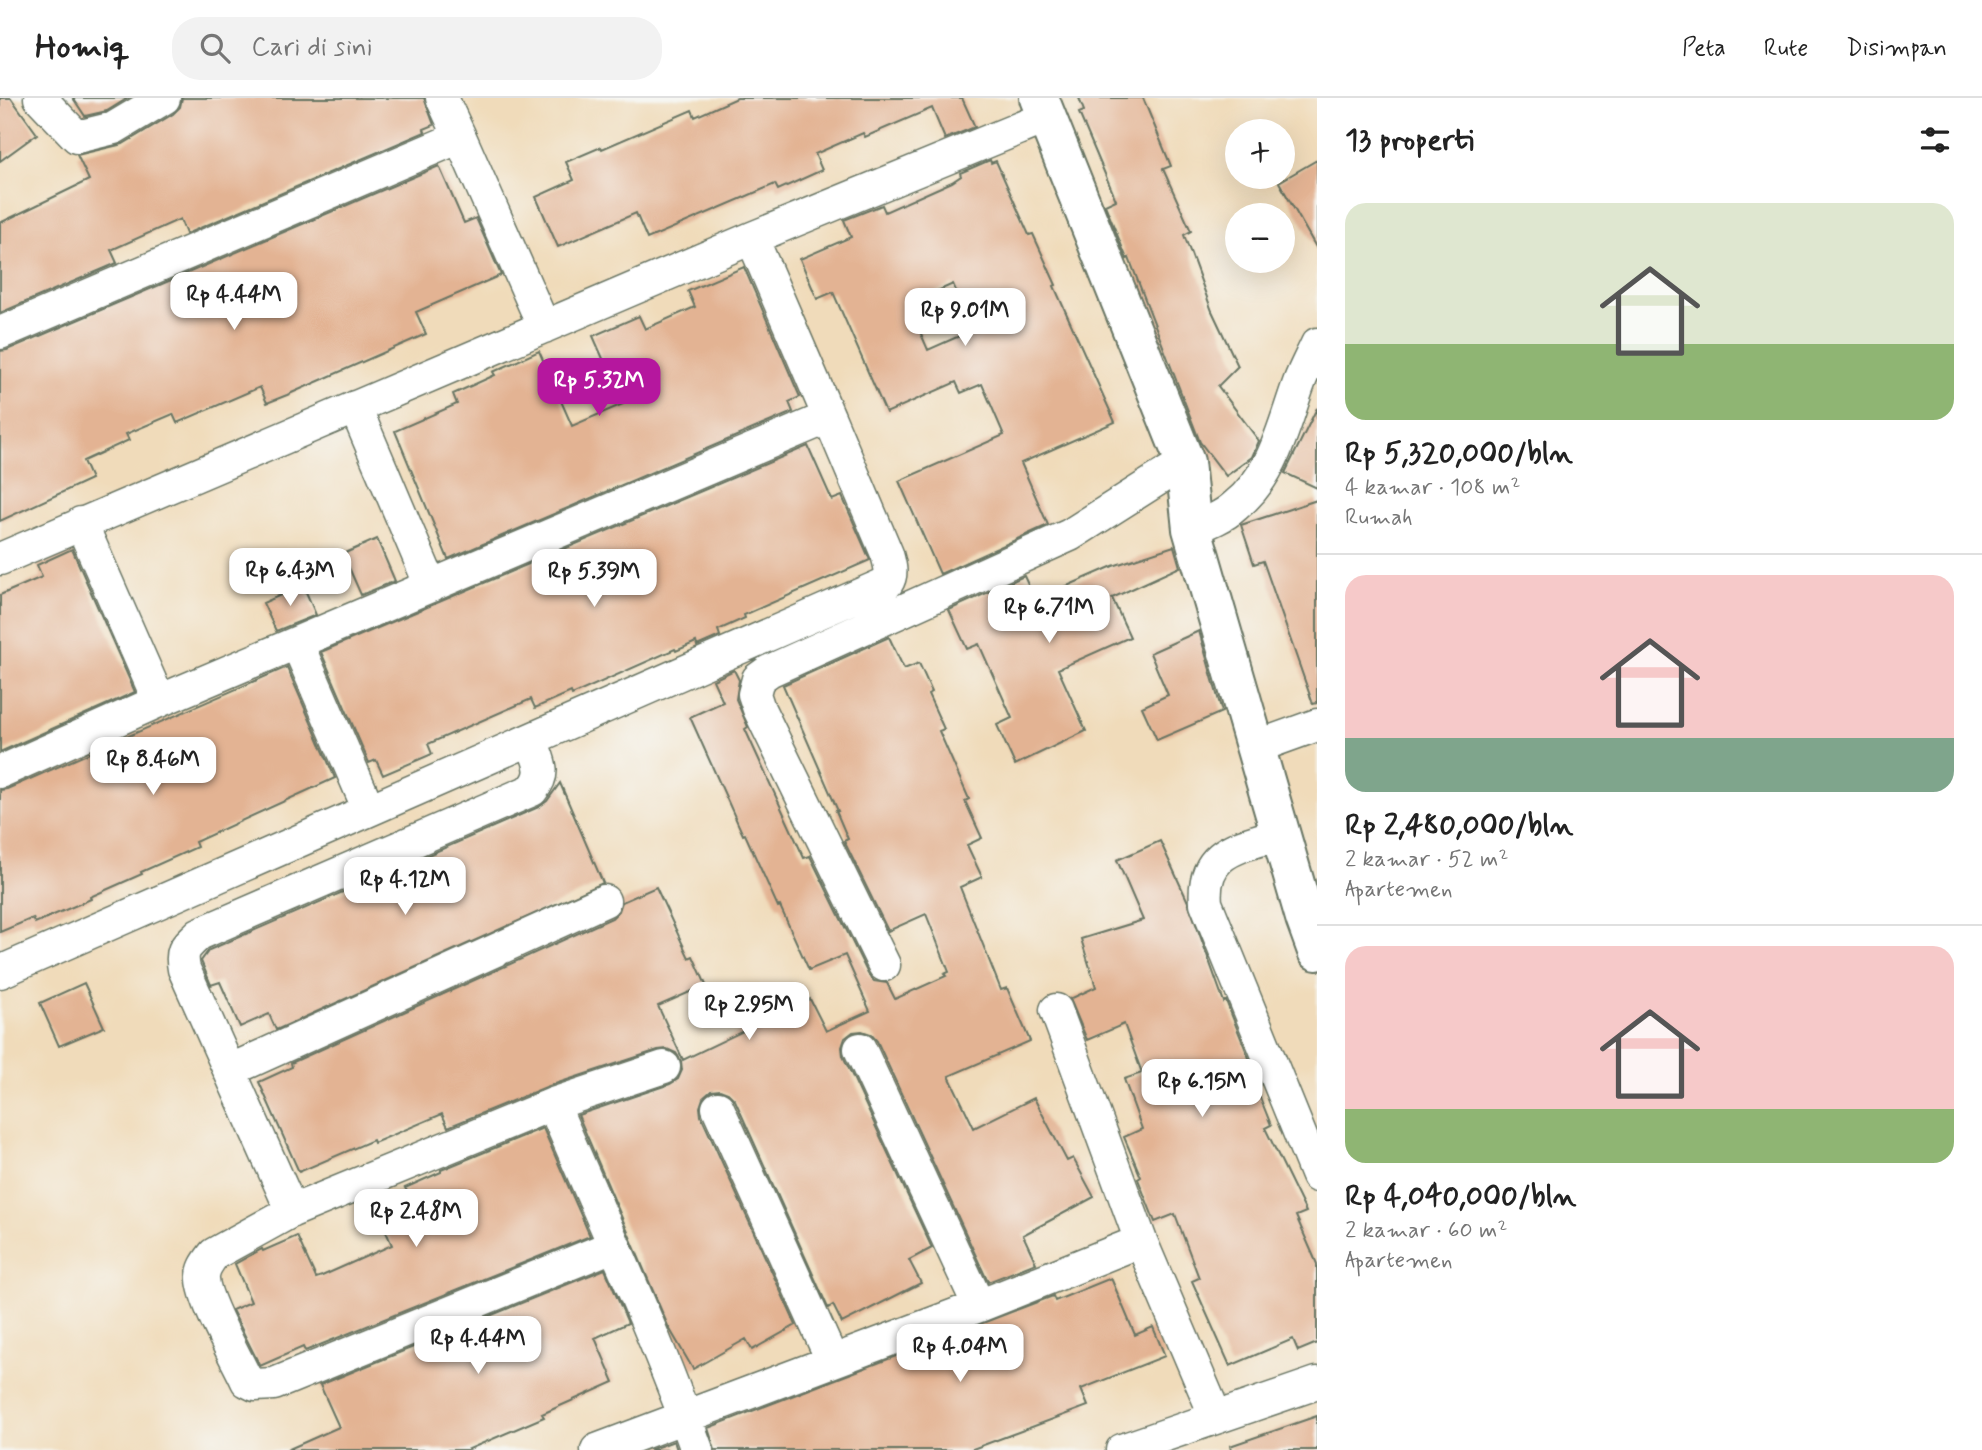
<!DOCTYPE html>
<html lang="id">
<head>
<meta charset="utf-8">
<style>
	:root { --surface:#fff; --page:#f2f2f2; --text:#222; --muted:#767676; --line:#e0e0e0; --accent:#b5179e }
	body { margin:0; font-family:Mynerve,sans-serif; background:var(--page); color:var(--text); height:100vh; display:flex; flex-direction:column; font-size:26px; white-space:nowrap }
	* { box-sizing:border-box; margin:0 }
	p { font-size:23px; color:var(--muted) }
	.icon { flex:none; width:38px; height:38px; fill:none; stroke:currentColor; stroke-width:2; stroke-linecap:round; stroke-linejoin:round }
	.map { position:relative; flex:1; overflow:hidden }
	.sheet { display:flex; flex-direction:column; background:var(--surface); width:665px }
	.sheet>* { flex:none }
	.controls { position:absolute; left:1225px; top:21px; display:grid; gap:14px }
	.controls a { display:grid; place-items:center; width:70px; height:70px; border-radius:50%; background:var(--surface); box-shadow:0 7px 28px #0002; font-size:35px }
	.price { position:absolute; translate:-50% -60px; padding:0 16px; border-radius:14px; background:#fff; color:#222; font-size:23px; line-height:46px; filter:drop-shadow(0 2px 4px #0008) }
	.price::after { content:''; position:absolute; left:50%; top:42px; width:21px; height:16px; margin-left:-10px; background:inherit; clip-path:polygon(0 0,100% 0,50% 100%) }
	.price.current { background:var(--accent); color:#fff }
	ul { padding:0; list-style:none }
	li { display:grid; align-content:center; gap:14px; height:371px; padding:0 28px }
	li+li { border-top:2px solid var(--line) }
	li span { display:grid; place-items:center; height:217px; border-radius:21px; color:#555 }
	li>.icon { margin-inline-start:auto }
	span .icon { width:126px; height:126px; fill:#fffc; stroke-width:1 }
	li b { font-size:30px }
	h2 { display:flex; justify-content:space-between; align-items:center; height:84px; padding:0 28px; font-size:30px }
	header { display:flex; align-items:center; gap:42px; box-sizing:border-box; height:98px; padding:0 35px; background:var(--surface); border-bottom:2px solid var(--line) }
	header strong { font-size:33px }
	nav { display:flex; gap:38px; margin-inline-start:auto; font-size:24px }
	.search { width:490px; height:63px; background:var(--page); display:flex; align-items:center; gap:18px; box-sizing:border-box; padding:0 24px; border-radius:28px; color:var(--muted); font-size:26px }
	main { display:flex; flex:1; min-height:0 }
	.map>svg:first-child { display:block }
	.building { fill:#e3b393; fill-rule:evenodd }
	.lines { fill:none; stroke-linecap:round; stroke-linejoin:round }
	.minor-casing { stroke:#687463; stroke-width:35 }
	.tertiary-casing { stroke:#687463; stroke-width:42 }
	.minor { stroke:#fff; stroke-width:32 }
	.tertiary { stroke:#fff; stroke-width:38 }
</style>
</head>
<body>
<header>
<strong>Homiq</strong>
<div class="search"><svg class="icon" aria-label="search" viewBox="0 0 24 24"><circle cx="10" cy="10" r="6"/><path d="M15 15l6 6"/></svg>Cari di sini</div>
<nav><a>Peta</a><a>Rute</a><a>Disimpan</a></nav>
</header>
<main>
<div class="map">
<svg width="1317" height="1352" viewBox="0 0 1317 1352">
	<rect width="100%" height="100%" fill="#f6f6f2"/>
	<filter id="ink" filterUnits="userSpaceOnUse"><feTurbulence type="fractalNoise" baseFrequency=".0143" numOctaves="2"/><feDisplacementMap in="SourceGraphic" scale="14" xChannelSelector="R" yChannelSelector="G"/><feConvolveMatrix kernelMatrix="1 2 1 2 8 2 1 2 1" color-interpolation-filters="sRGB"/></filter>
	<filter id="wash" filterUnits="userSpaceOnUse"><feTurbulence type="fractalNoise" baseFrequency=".00686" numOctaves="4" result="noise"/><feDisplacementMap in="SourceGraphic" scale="28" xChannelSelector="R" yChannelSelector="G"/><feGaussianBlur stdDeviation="1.57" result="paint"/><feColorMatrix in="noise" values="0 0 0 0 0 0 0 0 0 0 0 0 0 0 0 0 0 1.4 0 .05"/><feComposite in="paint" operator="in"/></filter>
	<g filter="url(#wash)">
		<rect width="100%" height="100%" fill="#f0dbba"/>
		<g id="blocks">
			<path class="building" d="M0,0h11l26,36 -37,27z
				M73,0h55l-21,13 -22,5z
				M182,0h242l10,27 -10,4 1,3 -239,102 -6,-15 -69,31 6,13 -117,50v-90l89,-43 -12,-25 46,-11 50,-30 7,-7z
				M737,0h225l13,29 -30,12 -13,-31 -67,29 -2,-4 -48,21 7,16 -44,20 -3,-6 -128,55 -11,-26 -78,34 -22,-50 38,-17 -8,-18 35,-15 1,2 90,-39 3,7z
				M1079,0h64l28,68 -8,3 28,62 -7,4 28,76 26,55 -20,20 41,55 -7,16 -26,19 -26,-34 -71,-184 -2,1 -22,-54 11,-5 -37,-87 5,-2z
				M990,62l1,3 5,-2 33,74 4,-1 23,51 -2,1 61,136 -94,41 27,62 -108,49 -41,-93 105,-46 -22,-51 -21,9 -5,-11 -70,31 -53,-121 -16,7 -17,-40 51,-22 -7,-17 38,-15 3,7 67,-30 9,-6 -1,-3zM953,186l20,46 -45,20 -20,-46z
				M1317,62v89l-38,-67z
				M439,68l25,57 12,-5 25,57 -85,37 10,22 -139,61 -20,8 -7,-16 -83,36 -4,-9 -47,20 3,6 -46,21 8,18 -91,42v-170l7,-1z
				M744,169l56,130 -11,5 4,10 -345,147 -53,-128 62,-27 -4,-10 42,-19 -2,-3 46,-21 33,75 51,-22 -30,-68 46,-20 6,13 50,-22 -7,-16z
				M1317,310v80l-32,-15z
				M808,348l24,54 10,-4 28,64 -126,55 1,3 -27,12 2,6 -23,10 -1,-4 -20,9 -1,-2 -103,46 -1,-3 -36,16 -4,-9 -103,45 4,10 -49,21 -7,-15 -7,3 -48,-111z
				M1317,402v203l-4,1 -50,-143 -9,3 -13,-39z
				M377,441l18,42 -34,14 -18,-41z
				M1174,448l6,21 -68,31 18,39 -72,32 28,62 -71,34 -18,-40 15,-7 -33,-74 -12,5 -18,-39 75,-34 11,24 78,-34z
				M72,451l63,143 -135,60v-157l42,-18 -5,-12z
				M303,487l13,30 -40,16 -13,-28z
				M1199,533l23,81 -65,28 -15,-33 26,-12 -18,-42z
				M889,539l15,32 15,-6 13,29 -4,2 16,35 -5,2 30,68 -4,2 17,37 -15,7 15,32 -22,10 41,103 6,-2 23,53 -81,35 25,52 60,-30 33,63 6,-3 21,39 -71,38 13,28 -48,19 -111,-241 -6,-7 -9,-3 -9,1 -8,6 -3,9 1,9 89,192 -23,12 12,23 -79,40 -9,-18 -5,3 -93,-208 -7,-7 -8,-3 -9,1 -8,7 -3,9 1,9 95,209 -44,25 -6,-11 -53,30 -25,-43 -90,-211 92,-31 8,-5 4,-9 -1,-9 -5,-8 -9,-4 -9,1 -112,37 -98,40 -6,-13 -68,29 -1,-3 -74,32 -40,-90 33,-15 -1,-4 321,-145 7,-7 3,-9 34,-15 33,71 4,-2 13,29 -48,21 25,54 127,-61 16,32 44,-20 -25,-56 -36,15 -29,-64 -2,1 -33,-73 -2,1 -53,-118 33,-15 -10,-22 21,-10 5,10 -3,19 12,28 -3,2 59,129 6,-2 58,118 6,7 13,2 8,16 51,-23 -2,-2 5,-2 -23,-58 -38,17 -44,-90 4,-2 -12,-28h2l-55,-126z
				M287,569l48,111 -140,64 2,5 -56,25 1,2 -52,23 1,2 -56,24 -2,-5 -33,14v-142l7,-1z
				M560,685l43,100 -327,147 -7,-16 -29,13 -20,-45 -9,3 -10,-24 8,-11 330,-143 8,-6z
				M1160,743l28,61 36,100 2,-1 31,77 -4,2 18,45 -6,3 41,84 -10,4 21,48v79l-19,8 -5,-12 -63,27 -38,-85 7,-3 -24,-64 -20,8 -17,-43 3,-2 -17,-40 18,-8 -18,-50 18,-6 -18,-49 -37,16 -17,-41 26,-12 -15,-48 62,-19 -26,-60z
				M84,885l20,44 -45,19 -19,-43z
				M543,1030l47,108 -285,115 -2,-4 -43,19 -28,-56 19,-8 -16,-38 27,-15 1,2 34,-15 19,42 6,-2 70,-31 -18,-40 33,-14 -2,-3 36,-16v-2z
				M605,1171l23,54 -33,15 19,44 -72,32 2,3 -77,33h-180l52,-23 -19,-42z
				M1111,1180l24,57 18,-8 12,29 -84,33 7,17 -118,44h-255l-7,-22 345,-132 2,5z
				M1317,1318v34h-86l-1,-4z
				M674,1343l3,9h-28z"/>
		</g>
	</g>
	<g filter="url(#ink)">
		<use href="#blocks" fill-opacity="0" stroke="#687463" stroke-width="2"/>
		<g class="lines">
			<defs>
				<path id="minor" d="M40,0l37,39 37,-9 50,-30
					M460,39l84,190
					M0,235l460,-196 -18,-39
					M355,309l76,179
					M81,425l78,178
					M1192,431c15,-6 31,-12 43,-23 39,-31 48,-79 64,-123 5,-13 12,-26 18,-39
					M0,461l752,-321 295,-121
					M297,545l72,167
					M1256,649l61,-22
					M0,674l159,-71 670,-284 -77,-179
					M1282,735c-41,14 -81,16 -76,70l111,273
					M884,867l-125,-256 -5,-15 4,-15 11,-8 301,-136 115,-73
					M0,874l887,-389c6,-9 3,-18 0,-29l-58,-137
					M1056,912l85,231 75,176
					M860,951l119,257
					M231,972l373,-169
					M553,1006l111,-37
					M718,1010l114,252
					M292,1113l-108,-242c-4,-20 2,-22 15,-35l333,-144c16,-18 6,-30 -1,-50
					M613,1148l-339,138 -19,1 -8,-4c-11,-24 -43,-79 -44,-102 -1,-10 5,-17 11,-25l78,-43 261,-107c49,115 102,229 144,346
					M597,1352l382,-144 162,-65
					M1122,1352l195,-67"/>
				<path id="tertiary" d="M1039,0l146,364 7,67 113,389 12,33"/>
			</defs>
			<use href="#minor" class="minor-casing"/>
			<use href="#tertiary" class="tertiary-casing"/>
			<use href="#minor" class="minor"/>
			<use href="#tertiary" class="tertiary"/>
		</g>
	</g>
</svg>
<div class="controls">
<a>+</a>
<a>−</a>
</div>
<b class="price" style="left:234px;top:234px">Rp 4.44M</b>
<b class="price" style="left:965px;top:250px">Rp 9.01M</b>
<b class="price current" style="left:599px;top:320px">Rp 5.32M</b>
<b class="price" style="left:290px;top:510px">Rp 6.43M</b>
<b class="price" style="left:594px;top:511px">Rp 5.39M</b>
<b class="price" style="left:1049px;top:547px">Rp 6.71M</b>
<b class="price" style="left:153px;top:699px">Rp 8.46M</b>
<b class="price" style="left:405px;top:819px">Rp 4.12M</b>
<b class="price" style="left:749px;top:944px">Rp 2.95M</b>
<b class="price" style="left:1202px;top:1021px">Rp 6.15M</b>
<b class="price" style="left:416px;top:1151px">Rp 2.48M</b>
<b class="price" style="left:478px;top:1278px">Rp 4.44M</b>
<b class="price" style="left:960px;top:1286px">Rp 4.04M</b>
</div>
<section class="sheet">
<h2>13 properti<svg class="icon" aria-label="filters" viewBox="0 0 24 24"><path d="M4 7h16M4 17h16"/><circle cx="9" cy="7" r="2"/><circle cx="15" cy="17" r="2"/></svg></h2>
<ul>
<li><span style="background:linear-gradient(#dfe7d0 65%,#8fb573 0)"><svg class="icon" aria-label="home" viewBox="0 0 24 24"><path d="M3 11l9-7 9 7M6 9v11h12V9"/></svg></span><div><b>Rp 5,320,000/bln</b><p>4 kamar · 108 m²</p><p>Rumah</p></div></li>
<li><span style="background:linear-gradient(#f6c9c9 75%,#7fa58c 0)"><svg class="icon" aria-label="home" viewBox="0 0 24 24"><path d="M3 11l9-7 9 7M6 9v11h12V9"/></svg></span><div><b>Rp 2,480,000/bln</b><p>2 kamar · 52 m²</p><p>Apartemen</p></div></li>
<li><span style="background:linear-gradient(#f6c9c9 75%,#8fb573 0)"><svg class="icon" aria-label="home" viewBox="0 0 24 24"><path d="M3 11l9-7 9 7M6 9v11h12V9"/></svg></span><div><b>Rp 4,040,000/bln</b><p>2 kamar · 60 m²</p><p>Apartemen</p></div></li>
</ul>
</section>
</main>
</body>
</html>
